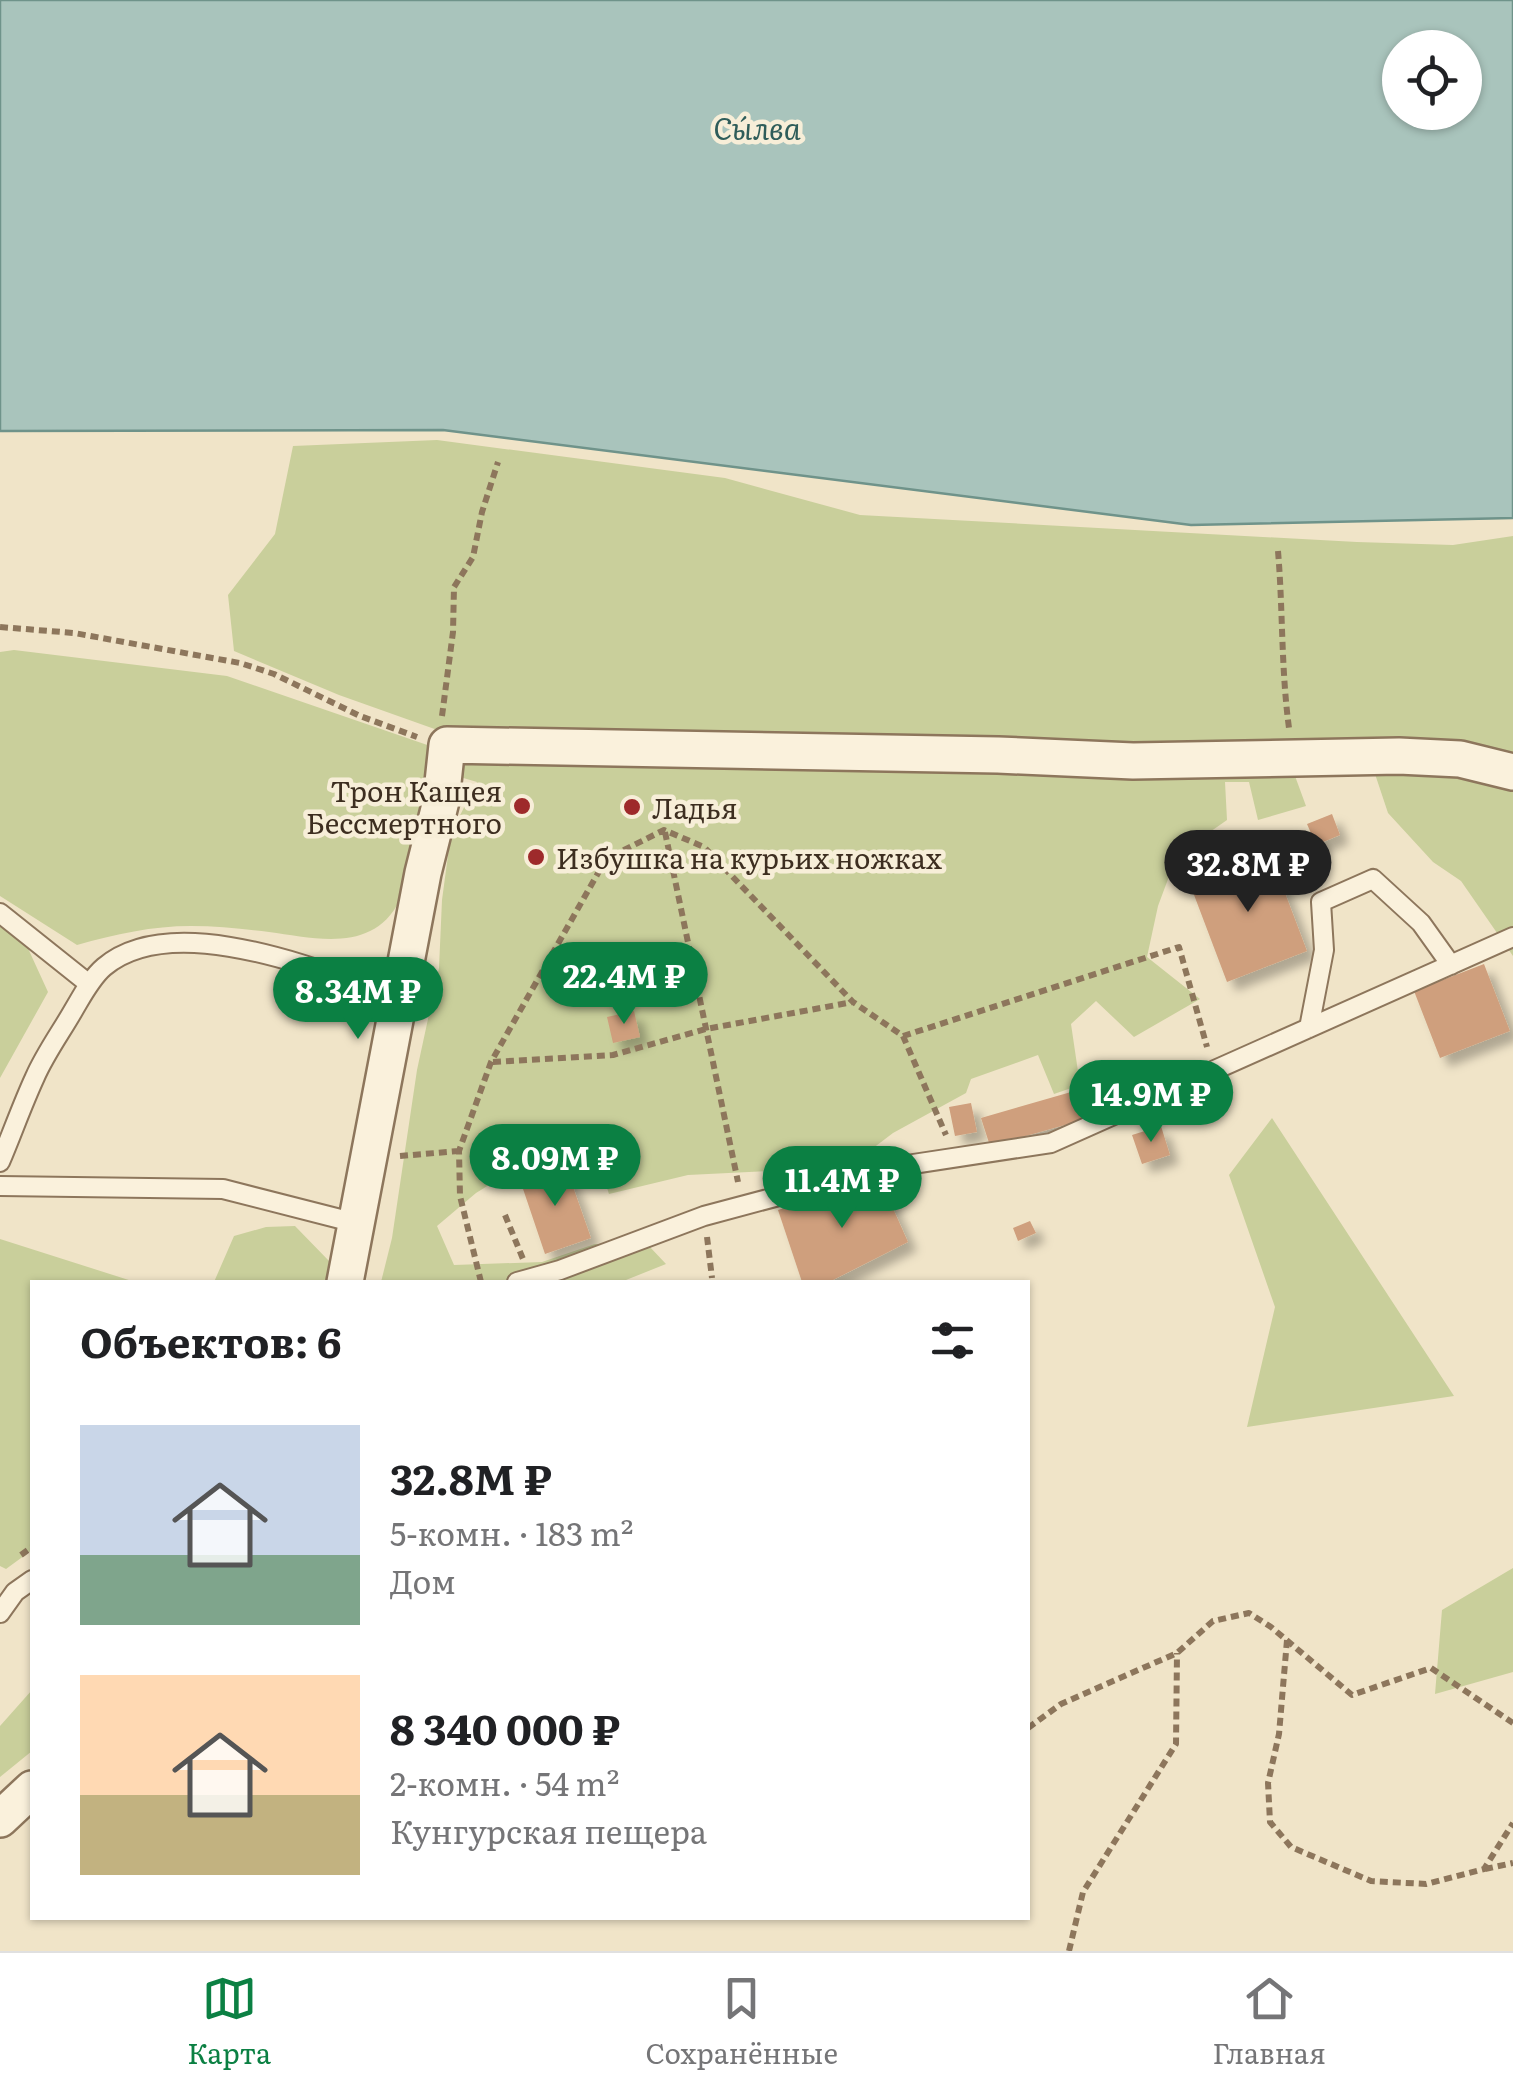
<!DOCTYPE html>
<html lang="ru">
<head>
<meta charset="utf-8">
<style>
	:root { --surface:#fff; --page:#f6f6f6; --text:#202124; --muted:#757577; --line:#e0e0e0; --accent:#0b8043 }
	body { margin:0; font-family:Literata,serif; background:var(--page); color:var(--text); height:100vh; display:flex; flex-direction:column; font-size:38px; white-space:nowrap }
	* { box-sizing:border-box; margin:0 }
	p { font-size:32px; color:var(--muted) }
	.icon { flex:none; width:55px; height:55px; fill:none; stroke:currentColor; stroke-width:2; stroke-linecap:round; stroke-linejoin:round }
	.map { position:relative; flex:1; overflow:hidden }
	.drawer { position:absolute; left:30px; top:1280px; width:1000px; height:640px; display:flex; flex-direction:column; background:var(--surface); border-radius:0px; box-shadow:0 2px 8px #0004 }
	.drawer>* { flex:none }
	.fabs { position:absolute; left:1382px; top:30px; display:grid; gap:20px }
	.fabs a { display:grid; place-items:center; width:100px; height:100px; border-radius:50%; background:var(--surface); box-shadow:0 2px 8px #0004; font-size:50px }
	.price { position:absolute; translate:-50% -85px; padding:0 22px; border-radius:35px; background:var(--accent); color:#fff; font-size:32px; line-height:65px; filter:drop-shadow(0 2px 5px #0008) }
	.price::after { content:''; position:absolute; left:50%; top:60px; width:30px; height:22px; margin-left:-15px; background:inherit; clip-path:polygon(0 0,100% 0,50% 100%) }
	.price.on { background:#222; color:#fff }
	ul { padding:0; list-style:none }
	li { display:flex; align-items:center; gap:30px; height:250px; padding:0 50px }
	li span { display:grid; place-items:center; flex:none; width:280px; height:200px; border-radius:0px; color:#555 }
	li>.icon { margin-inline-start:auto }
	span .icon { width:120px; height:120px; fill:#fffc; stroke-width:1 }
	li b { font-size:42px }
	h2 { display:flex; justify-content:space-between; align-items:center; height:120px; padding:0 50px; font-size:42px }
	.tabs { display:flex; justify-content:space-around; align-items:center; height:140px; border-top:2px solid var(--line); background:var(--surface); font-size:28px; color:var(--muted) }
	.tabs a { display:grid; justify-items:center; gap:5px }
	.tabs .on { color:var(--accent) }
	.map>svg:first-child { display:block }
	.green { fill:#c9cf9b }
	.water { fill:#a9c4bc; stroke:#6f938a; stroke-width:2.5; fill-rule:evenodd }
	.building { fill:#cf9f7d; filter:url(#shadow) }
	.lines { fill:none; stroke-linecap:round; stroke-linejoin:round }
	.service-casing { stroke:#8d765c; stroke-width:22 }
	.minor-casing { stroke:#8d765c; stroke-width:40 }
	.path { stroke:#8d765c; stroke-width:6; stroke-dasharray:8 5; stroke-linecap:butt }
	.service { stroke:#faf1dc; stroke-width:18 }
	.minor { stroke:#faf1dc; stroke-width:35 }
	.poi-dot { fill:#9e2a2b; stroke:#f7eed8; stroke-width:4 }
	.labels { text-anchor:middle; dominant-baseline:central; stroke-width:9; stroke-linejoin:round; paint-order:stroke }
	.poi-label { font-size:28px; fill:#3d2e20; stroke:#f7eed8; text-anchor:start }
	.water-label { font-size:30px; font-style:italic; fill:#2f5d5a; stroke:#f7eed8 }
</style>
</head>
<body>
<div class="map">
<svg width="1513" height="1951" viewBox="0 0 1513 1951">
	<defs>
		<filter id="shadow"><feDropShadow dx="9" dy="9" stdDeviation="5" flood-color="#0004"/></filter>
	</defs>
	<rect width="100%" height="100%" fill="#f0e4c8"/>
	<path class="green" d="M437,440l288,38 135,37 497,27 96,3 60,-9v420l-52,-75 -28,-19 -45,-49 -19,-57 -67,2 -7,18 11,30 -48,14 -9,-38h-24l2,38 -50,35 -19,51 -11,51 53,42 -66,38 -38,-36 -25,23 9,61 -26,9 -16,-39 -67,24 -5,14 -73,40 -29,22 -97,16 -79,4 -79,19 -16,-49 -32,-15 -46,-5 -32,26 14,29 -21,13 -39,33 17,39 88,-3 53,-18 54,2 17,18 -45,18h-240l11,-44 25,-168 22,-102 3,-68 9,-67 26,-51 -41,-12 5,5c-12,38 -24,90 -41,125 -27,54 -85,38 -131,32 -25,-3 -52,-6 -78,-6 -38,0 -76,8 -114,19l-77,-49v-244l14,-2 213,26 209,72 7,-16 -104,-37 -105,-44 -6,-56 47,-61 18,-88z
		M0,924l26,20 22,48 -48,86z
		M1272,1118l182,278 -207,31 28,-120 -46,-132z
		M295,1226l34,35 -3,21h-112l20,-46 32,-9z
		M0,1239l135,43h-103v268l-26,19 -6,-3z
		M1513,1568v104l-78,22 7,-84z
		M32,1690v61l-32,26v-51z"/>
	<path class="water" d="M0,0h1513v518l-322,7 -748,-95 -443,1zM1400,48h65v64h-65z"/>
	<path class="building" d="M1332,814l8,21 -24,10 -9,-21z
		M1268,848l39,103 -80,31 -39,-103z
		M1484,964l26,67 -70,27 -26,-67z
		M634,1011l6,26 -27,6 -6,-26z
		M1078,1090l8,29 -96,27 -9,-28z
		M971,1103l6,29 -22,4 -6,-29z
		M1161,1126l9,29 -28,9 -10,-29z
		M565,1164l26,74 -46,16 -25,-74z
		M879,1177l29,65 -79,40h-27l-24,-72z
		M1030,1221l6,12 -18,8 -5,-13z"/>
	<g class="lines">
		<defs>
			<path id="service" d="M0,913l89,71
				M1309,1028l15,-78 -3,-48 52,-23 48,44 30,42
				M0,1162c12,-28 22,-57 35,-85 10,-23 26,-45 38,-66 9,-15 18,-33 31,-44 70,-59 219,5 294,30
				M0,1186l223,3 133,34
				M517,1282l43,-12 144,-54 176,-47 171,-26 462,-206
				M0,1613l15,-21 17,-12"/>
			<path id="minor" d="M345,1282l78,-409 18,-72 6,-56 551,10 135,6 266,-5 61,3 53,13
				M0,1819l32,-30"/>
		</defs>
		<use href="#service" class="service-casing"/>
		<use href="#minor" class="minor-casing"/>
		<path class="path" d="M1278,551c5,59 3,118 11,177
			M0,627l74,6 166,30 34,11 86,42 57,21
			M442,716l11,-84 1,-45 19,-30 9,-45 16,-50
			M665,832l73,350
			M903,1036l276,-89 28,100
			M493,1062l120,-7 93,-26 147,-27
			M400,1156l59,-5
			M505,1215l18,44
			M707,1237l5,41
			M481,1282l-21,-86 -1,-45 32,-89 115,-203 58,-29 40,17 149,155 50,34 43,99
			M21,1555l11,-8
			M1287,1640l-8,94 -11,49 2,39 21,25 80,34 55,3 58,-15 29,-46
			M1028,1728l33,-24 116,-51 36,-32 36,-8 22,14 81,68 79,-27 82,55
			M1485,1869l28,-6
			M1069,1951l14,-59 93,-148 1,-91"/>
		<use href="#service" class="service"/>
		<use href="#minor" class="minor"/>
	</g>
	<g class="poi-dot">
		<circle cx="522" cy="806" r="10"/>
		<circle cx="632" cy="807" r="10"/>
		<circle cx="536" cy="857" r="10"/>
	</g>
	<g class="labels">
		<g class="poi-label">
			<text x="502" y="790" text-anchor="end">Трон Кащея<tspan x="502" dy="32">Бессмертного</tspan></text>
			<text x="652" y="807">Ладья</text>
			<text x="556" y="857">Избушка на курьих ножках</text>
		</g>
		<g class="water-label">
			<text x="757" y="127">Сы́лва</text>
		</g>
	</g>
</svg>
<div class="fabs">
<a><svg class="icon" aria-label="locate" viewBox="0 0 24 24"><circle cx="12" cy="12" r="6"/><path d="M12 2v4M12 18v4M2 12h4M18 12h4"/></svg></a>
</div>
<b class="price on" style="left:1248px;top:915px">32.8M ₽</b>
<b class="price" style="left:624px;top:1027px">22.4M ₽</b>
<b class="price" style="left:358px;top:1042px">8.34M ₽</b>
<b class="price" style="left:1151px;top:1145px">14.9M ₽</b>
<b class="price" style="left:555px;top:1209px">8.09M ₽</b>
<b class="price" style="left:842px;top:1231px">11.4M ₽</b>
<section class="drawer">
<h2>Объектов: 6<svg class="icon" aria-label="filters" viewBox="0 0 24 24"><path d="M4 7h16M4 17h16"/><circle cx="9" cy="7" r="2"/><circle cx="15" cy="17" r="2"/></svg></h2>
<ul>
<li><span style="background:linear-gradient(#c9d6e8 65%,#7fa58c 0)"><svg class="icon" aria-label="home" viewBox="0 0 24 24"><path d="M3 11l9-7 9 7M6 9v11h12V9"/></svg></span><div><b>32.8M ₽</b><p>5-комн. · 183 m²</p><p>Дом</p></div></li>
<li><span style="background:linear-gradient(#ffd9b3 60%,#c2b280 0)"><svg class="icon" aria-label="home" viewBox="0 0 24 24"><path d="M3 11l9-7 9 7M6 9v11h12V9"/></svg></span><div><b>8 340 000 ₽</b><p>2-комн. · 54 m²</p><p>Кунгурская пещера</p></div></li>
</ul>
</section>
</div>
<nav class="tabs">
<a class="on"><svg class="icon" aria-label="map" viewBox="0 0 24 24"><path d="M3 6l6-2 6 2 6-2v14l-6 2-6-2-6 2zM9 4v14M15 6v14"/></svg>Карта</a>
<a><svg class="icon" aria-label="saved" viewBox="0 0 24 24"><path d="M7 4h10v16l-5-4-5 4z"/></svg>Сохранённые</a>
<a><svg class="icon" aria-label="home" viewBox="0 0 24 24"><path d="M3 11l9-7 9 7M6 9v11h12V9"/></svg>Главная</a>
</nav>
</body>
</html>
